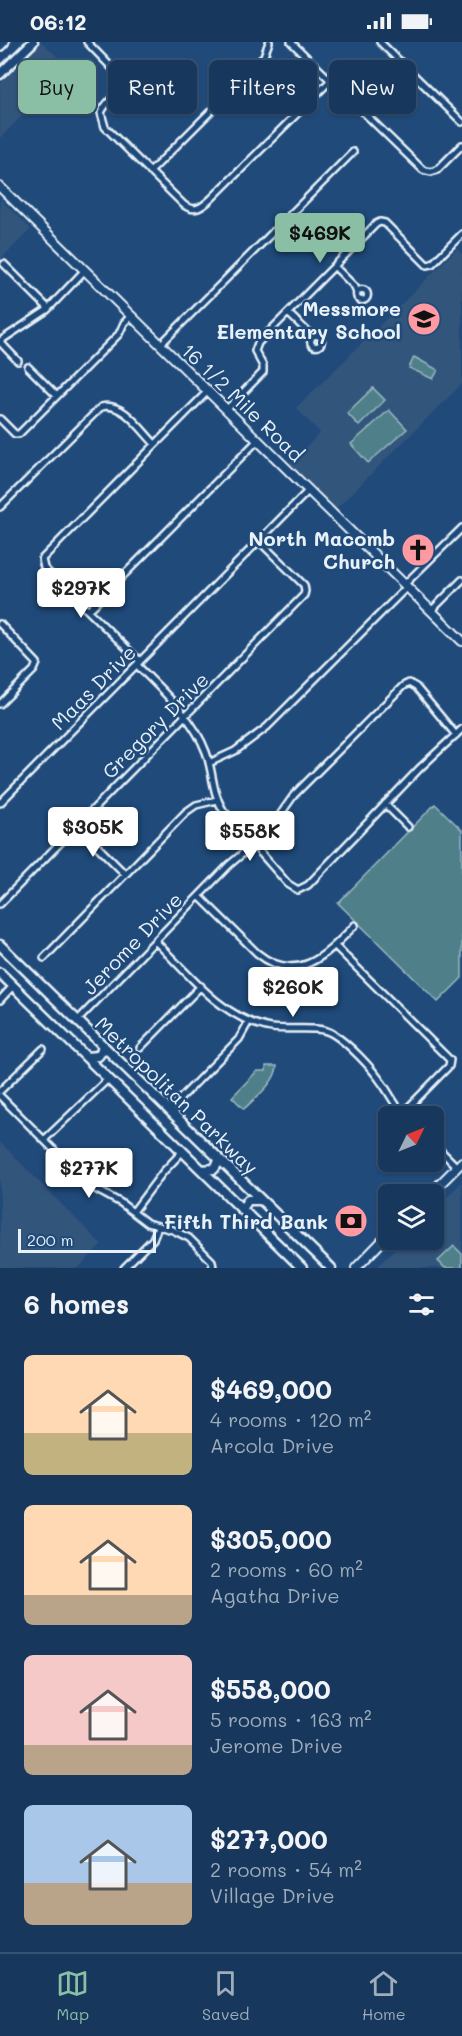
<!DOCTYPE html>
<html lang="en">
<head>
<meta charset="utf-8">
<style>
	:root { --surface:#17385c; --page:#244365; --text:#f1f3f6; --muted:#9eacbb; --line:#365272; --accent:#8abfa5 }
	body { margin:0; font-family:Mali,sans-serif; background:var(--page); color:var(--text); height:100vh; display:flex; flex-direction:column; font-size:22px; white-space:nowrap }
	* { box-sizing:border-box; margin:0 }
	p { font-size:20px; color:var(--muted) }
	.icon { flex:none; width:33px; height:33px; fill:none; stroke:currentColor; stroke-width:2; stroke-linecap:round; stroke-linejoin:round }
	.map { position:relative; height:1226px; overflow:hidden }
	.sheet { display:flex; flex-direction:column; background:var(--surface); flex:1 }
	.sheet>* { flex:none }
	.banner { position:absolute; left:18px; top:18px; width:426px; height:54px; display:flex; gap:12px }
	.needle { width:39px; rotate:47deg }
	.controls { position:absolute; left:378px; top:1064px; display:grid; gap:12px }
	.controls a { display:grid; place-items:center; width:66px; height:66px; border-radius:9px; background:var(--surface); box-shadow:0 2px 4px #0004,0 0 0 2px var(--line); font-size:30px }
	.scale { position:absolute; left:18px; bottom:15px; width:138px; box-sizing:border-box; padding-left:6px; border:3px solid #e8f1f8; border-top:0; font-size:16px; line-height:21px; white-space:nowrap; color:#e8f1f8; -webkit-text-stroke:4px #1f4a7a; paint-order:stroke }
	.price { position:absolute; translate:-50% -51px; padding:0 14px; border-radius:6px; background:#fff; color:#222; font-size:20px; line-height:39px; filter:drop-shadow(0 2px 3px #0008) }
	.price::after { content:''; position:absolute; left:50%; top:36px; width:18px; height:14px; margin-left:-9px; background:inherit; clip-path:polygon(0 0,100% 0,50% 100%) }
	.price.current { background:var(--accent); color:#111 }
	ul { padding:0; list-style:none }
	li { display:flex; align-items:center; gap:18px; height:150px; padding:0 24px }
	li span { display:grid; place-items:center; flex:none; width:168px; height:120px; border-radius:9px; color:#555 }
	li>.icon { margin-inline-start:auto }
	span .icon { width:72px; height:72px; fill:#fffc; stroke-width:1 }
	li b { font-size:26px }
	h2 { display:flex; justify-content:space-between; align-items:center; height:72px; padding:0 24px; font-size:26px }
	.pill { padding:0 21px; border-radius:9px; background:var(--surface); box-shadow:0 2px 4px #0004,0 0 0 2px var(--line); font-size:21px; line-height:54px }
	.pill.current { background:var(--accent); color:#111 }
	.status { display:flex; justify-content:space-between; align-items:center; height:42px; padding:0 30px; background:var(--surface); direction:ltr }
	.status svg { height:16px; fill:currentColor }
	.dock { display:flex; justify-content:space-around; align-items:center; height:84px; border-top:2px solid var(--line); background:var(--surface); font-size:16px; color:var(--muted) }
	.dock a { display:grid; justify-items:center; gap:3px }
	.dock .current { color:var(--accent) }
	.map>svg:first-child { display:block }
	.built { fill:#31547b }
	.green { fill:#50808a; stroke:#9cb8c1; stroke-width:1.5 }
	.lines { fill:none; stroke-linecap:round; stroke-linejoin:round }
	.street-casing { stroke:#e8f1f8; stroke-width:10 }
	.secondary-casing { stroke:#e8f1f8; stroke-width:12 }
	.primary-casing { stroke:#e8f1f8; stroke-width:13 }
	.street { stroke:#1f4a7a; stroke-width:5 }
	.secondary { stroke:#1f4a7a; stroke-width:8 }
	.primary { stroke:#1f4a7a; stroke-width:8 }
	.labels { text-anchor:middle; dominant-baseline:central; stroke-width:5; stroke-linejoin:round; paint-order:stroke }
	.poi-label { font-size:20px; font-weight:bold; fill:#e8f1f8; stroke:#1f4a7a; text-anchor:end }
	.street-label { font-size:20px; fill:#e8f1f8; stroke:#1f4a7a }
</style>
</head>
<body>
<div class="status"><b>06:12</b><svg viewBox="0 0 49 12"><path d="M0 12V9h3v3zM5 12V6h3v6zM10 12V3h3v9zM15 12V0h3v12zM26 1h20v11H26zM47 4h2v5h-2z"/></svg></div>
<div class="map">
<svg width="462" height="1226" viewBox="0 0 462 1226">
	<rect width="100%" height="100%" fill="#1f4a7a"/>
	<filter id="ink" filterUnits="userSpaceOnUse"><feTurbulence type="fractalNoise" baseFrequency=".0167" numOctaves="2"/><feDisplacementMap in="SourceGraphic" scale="12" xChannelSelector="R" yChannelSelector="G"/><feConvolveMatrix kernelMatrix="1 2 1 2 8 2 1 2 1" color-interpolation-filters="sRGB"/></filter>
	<g filter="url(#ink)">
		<path class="built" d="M42,0l41,39 -35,35 -14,-12 -34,34v-54z
			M0,157l31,30 -31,31z
			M457,207l5,5v130l-126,125 -46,-46 30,-30 -24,-25z
			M0,1100l102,103 -24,23h-78z
			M462,1140v86h-86l29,-29h29v-29z"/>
		<path class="green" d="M414,315l24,13 -5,9 -24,-11z
			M373,346l12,12 -26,26 -12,-13z
			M389,368l18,19 -39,34 -17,-19z
			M435,762l27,26v148l-24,24 -100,-99z
			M266,1024h11c-1,17 -22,32 -33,43l-12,-12 25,-26h9z
			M454,1204l8,8v14h-17l-7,-7z"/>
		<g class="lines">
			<defs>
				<path id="street" d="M87,0l30,31 4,7c0,15 -15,20 -20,33l4,14 79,78c11,8 18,2 27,-6l119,-118
					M291,0l132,128 8,2 6,-2 25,-25
					M380,0l82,80
					M150,130l104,-104 10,-12 5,-14
					M4,222l44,44
					M334,224l21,21 2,7
					M356.5 253a5.5 5.5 0 1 1 11 0a5.5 5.5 0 1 1-11 0Z
					M288,271l21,20 2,7
					M310.5 299a5.5 5.5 0 1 1 11 0a5.5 5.5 0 1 1-11 0Z
					M0,299l47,-31 38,-40
					M0,300l18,19
					M160,303l193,-193
					M28,325l29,29
					M227,367l36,-37v-6l-8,-15 3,-8 118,-119 4,-2 5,1 42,42 5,-1 30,-30
					M0,377l15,15h4l100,-100 5,-11 7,-7
					M0,465l101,-100c22,-6 40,23 54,37
					M405,542l57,-56
					M89,568l169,-170
					M431,569l31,-31
					M0,582l37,39 -3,7 -34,34
					M140,619l-96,-93 -2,-9 166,-168
					M137,623c25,26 56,52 69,87 7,19 6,41 17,58l65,74 10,6 10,-5 112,-117 42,-39
					M209,721l26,-12 32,-24 140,-140
					M0,761l309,-313
					M385,762l23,23
					M77,784l48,48
					M199,854l58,57c41,33 70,1 98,-28
					M0,862l304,-309 1,-4 -1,-6 -45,-44
					M155,899c32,31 65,75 111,86 19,5 52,-3 67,7 16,10 38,33 49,49 8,11 13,23 23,33
					M335,904l115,114 -1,6 -46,47
					M44,916l142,-146 10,-7 21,-5
					M0,958l13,-14
					M77,979l152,-156 39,-33 26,-37 109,-109 6,-3 7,4 40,48
					M140,1006l61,-62
					M0,1049l43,-42
					M0,1054l90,90 31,17 26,20 26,7 16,8 23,23 1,7
					M169,1068l70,-71 10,-18
					M44,1098l64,-61
					M434,1102l23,23
					M133,1170l30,-40 20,-21
					M124,1226l29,-29 5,-12"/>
				<path id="secondary" d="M0,145l462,454
					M430,1152l32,-32
					M356,1226l32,-33"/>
				<path id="primary" d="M0,4l4,-4
					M0,32l33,-32
					M0,903l331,323
					M0,931l302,295
					M86,1015l12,-1 3,-4 2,-7
					M202,1128l12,-1 6,-9
					M242,1167l6,-9h13"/>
			</defs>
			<use href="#street" class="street-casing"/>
			<use href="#secondary" class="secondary-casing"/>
			<use href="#primary" class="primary-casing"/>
			<use href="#street" class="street"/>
			<use href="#secondary" class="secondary"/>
			<use href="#primary" class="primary"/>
		</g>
	</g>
	<defs>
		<symbol id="school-disc" viewBox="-11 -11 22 22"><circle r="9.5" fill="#ff9aa2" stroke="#1f4a7a"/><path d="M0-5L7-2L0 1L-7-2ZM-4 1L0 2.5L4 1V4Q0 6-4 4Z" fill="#111"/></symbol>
		<symbol id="church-disc" viewBox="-11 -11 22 22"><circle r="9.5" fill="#ff9aa2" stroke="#1f4a7a"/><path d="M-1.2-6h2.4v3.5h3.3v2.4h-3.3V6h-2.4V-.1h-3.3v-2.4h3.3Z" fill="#111"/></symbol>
		<symbol id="bank-disc" viewBox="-11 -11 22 22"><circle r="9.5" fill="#ff9aa2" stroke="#1f4a7a"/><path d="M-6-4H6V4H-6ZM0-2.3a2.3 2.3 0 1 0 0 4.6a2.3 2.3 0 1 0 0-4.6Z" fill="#111"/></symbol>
	</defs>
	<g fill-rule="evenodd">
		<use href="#school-disc" x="405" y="258" width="38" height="38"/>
		<use href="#church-disc" x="399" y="489" width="38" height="38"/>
		<use href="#bank-disc" x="332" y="1160" width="38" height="38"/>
	</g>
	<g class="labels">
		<g class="poi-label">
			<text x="401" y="266">Messmore<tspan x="401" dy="23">Elementary School</tspan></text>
			<text x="395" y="496">North Macomb<tspan x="395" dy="23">Church</tspan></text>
			<text x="328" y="1179">Fifth Third Bank</text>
		</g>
		<g class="street-label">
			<text transform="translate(243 360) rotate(44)">16 1/2 Mile Road</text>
			<text transform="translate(93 645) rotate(-45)">Maas Drive</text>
			<text transform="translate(155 683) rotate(-45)">Gregory Drive</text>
			<text transform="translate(132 901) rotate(-46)">Jerome Drive</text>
			<text transform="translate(177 1053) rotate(44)">Metropolitan Parkway</text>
		</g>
	</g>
</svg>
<div class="controls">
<a><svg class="needle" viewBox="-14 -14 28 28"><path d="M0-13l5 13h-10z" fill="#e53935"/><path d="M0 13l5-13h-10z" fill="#9eacbb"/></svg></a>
<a><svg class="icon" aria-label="layers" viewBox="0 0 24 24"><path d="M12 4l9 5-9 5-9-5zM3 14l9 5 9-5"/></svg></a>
</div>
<div class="scale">200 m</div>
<b class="price current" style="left:320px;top:222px">$469K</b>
<b class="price" style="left:81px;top:577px">$297K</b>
<b class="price" style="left:93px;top:816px">$305K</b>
<b class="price" style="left:250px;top:820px">$558K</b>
<b class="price" style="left:293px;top:976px">$260K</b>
<b class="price" style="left:89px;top:1157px">$277K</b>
<div class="banner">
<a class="pill current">Buy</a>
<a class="pill">Rent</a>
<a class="pill">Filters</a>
<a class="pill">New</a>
</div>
</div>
<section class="sheet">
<h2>6 homes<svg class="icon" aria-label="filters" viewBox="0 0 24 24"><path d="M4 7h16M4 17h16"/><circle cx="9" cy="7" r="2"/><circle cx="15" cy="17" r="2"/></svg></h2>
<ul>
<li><span style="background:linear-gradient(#ffd9b3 65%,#c2b280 0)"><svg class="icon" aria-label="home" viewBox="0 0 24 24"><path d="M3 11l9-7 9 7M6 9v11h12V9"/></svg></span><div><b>$469,000</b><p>4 rooms · 120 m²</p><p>Arcola Drive</p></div></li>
<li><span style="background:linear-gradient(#ffd9b3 75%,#b9a48a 0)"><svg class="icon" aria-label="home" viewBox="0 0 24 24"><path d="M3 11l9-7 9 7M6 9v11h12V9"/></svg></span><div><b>$305,000</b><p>2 rooms · 60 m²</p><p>Agatha Drive</p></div></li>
<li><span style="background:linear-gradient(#f6c9c9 75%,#b9a48a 0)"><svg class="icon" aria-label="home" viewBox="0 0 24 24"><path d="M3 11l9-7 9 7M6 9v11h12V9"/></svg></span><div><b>$558,000</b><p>5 rooms · 163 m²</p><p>Jerome Drive</p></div></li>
<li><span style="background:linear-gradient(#a9c7e8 65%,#b9a48a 0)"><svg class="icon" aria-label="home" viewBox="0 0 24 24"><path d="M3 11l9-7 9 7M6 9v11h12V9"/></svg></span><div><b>$277,000</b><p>2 rooms · 54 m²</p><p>Village Drive</p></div></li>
</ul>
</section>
<nav class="dock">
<a class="current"><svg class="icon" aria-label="map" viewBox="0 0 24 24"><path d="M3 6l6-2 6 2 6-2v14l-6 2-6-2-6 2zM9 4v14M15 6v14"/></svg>Map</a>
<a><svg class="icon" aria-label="saved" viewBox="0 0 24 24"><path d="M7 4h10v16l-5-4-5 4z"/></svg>Saved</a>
<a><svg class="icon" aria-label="home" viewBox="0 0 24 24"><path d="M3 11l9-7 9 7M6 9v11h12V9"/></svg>Home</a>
</nav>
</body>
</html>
